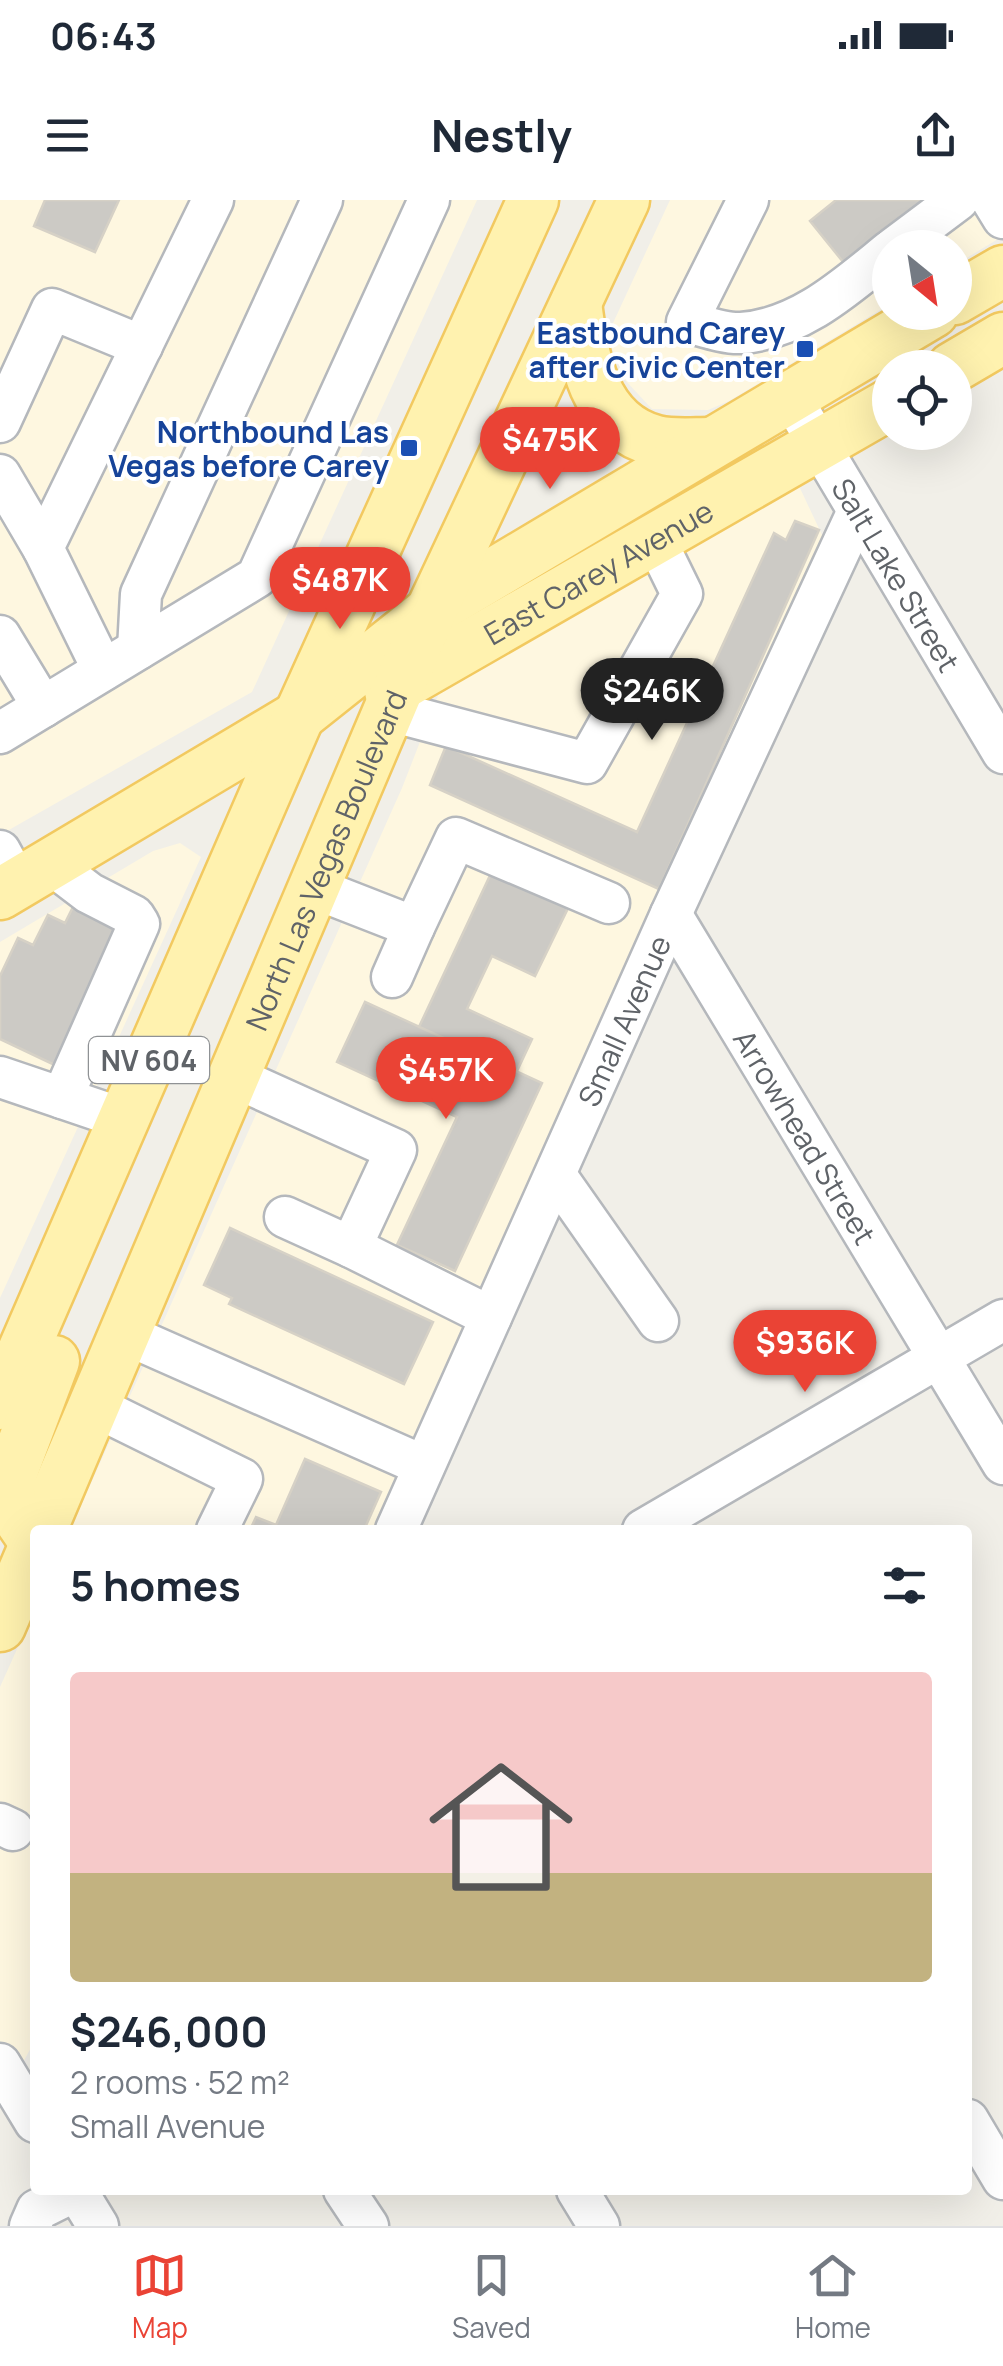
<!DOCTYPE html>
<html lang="en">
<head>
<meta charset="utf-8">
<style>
	:root { --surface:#fff; --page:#f6f6f7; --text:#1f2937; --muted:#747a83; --line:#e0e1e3; --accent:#ea4335 }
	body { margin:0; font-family:Manrope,sans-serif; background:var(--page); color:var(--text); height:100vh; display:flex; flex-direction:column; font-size:38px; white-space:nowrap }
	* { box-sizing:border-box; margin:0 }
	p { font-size:32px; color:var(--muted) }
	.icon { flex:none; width:55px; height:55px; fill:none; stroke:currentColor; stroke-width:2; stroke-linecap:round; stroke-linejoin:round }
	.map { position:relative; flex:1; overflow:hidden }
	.drawer { position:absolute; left:30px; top:1325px; width:942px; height:670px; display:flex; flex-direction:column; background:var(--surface); border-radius:10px; box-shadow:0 10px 40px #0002 }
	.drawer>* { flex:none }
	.needle { width:65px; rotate:150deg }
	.buttons { position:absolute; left:872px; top:30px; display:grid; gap:20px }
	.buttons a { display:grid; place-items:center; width:100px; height:100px; border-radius:50%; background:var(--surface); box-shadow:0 10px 40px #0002; font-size:50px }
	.price { position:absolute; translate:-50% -85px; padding:0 22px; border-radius:35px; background:var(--accent); color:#fff; font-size:32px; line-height:65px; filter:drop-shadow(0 2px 5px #0008) }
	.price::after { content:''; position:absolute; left:50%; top:60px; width:30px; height:22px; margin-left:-15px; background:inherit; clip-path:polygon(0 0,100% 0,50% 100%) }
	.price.selected { background:#222; color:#fff }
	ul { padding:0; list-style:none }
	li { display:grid; align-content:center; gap:20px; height:530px; padding:0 40px }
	li span { display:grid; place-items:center; height:310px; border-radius:10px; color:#555 }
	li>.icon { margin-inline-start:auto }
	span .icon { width:180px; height:180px; fill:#fffc; stroke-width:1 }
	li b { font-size:42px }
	h2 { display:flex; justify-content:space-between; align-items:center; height:120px; padding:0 40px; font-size:42px }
	.status { display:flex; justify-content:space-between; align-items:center; height:70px; padding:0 50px; background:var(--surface); direction:ltr }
	.status svg { height:28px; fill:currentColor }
	header { display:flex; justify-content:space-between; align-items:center; height:130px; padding:0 40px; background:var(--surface); font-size:45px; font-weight:700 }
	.tabs { display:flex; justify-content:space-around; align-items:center; height:140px; border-top:2px solid var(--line); background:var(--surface); font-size:28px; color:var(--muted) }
	.tabs a { display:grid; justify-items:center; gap:5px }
	.tabs .selected { color:var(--accent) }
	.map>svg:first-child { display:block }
	.commercial { fill:#fef7e0 }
	.building { fill:#cccac5; stroke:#d6d1c6; stroke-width:2.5 }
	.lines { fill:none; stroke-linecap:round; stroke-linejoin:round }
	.minor-casing { stroke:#b5b8bc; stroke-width:45 }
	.major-casing { stroke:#f2c960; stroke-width:55 }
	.minor { stroke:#fff; stroke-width:40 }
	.major { stroke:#fff2af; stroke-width:50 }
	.transit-dot { fill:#1a4fb4; stroke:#fff; stroke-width:4 }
	.labels { text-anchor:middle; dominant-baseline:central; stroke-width:8; stroke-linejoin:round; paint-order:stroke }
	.shield { fill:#fff; stroke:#8f9295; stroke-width:2.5 }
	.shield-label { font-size:28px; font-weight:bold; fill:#5f6368 }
	.transit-label { font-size:30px; font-weight:bold; fill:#164399; stroke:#fff; text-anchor:end }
	.street-label { font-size:30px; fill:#5f6368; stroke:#fff }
</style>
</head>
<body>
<div class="status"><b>06:43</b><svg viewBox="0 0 49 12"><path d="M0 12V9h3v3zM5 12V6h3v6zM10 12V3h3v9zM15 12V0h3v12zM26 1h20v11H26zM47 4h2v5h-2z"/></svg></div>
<header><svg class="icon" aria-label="menu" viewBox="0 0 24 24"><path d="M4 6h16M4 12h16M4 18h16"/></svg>Nestly<svg class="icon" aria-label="share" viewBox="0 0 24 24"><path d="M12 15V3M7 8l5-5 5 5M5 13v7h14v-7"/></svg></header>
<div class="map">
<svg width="1003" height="2026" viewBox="0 0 1003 2026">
	<rect width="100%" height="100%" fill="#f1efe8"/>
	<path class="commercial" d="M0,0h477l-225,492 -252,143z
		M670,0h333v36l-48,29v-17h-65v56l-161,97 -21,9 -56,-1 -27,-29 -18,-44z
		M798,284l25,53 -432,993h-321l332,-742 37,-95z
		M180,643l21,14 -201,441v-356l153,-91z
		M35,1409v431l-35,66v-419z"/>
	<path class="building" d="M45,0h74l-24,52 -61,-26z
		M836,0h97l-85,68 -38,-47z
		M795,321l24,9 -160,359 -229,-104 16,-39 191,86 137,-299 12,7z
		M494,667l77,35 -36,74 -43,-20 -25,53 65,30 -15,32 -98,-44z
		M73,707l51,25 -65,135 -59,-28v-63l18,-38 15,7 15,-30 17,8z
		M365,802l177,81 -87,188 -58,-26 60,-128 -120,-55z
		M230,1028l203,94 -29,62 -175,-80 3,-6 -28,-13z
		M305,1259l76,33 -17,38h-114l6,-13 20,8z"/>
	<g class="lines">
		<defs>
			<g id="minor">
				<path d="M748,0l-61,122c16,4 38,12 54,11 59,-4 106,-47 149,-82"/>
				<path d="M992,0l11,18"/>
				<path d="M894,48l64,-48"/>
				<path id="s1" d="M790,196l213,357"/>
				<path d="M0,222l52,-113 90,37"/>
				<path d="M0,275l43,73"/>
				<path d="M0,436l43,71"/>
				<path d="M138,449l3,-55 181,-394"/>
				<path d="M103,470l-60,-122 170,-348"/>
				<path d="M390,511l197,52 95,-169 -27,-55"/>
				<path d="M0,533l257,-156 172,-377"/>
				<path d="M0,651l18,33"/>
				<path d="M51,664l38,29 45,23 5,8 -77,174"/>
				<path d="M314,688l100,39 42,-89 153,65"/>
				<path id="s2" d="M671,714l332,550"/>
				<path d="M392,777l22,-50"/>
				<path d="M0,877l124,42"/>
				<path d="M234,877l162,73 -45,97 -66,-30"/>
				<path d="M557,977l101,144"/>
				<path d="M351,1047l140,70"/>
				<path d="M125,1134l299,132"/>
				<path d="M94,1206l148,73 -25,51"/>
				<path id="s3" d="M396,1330l275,-616 186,-401"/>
				<path d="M643,1330l360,-210"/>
				<path d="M0,1624l13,6"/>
				<path d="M0,1864l35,58"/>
				<path d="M968,1920l35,59"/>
				<path d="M76,1990l22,36"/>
				<path d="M344,1990l24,36"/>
				<path d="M577,1990l22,36"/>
				<path d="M30,2026l7,-16 40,-20"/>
			</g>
			<g id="major">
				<path d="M955,99l48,-28"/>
				<path d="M576,103c7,54 17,122 80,138 16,4 37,2 54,2"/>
				<path d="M952,168l51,-30"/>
				<path id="s4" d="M390,491l500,-287"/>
				<path d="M0,694l299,-178 132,-105 502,-299"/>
				<path d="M0,1204l299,-688 234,-516"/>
				<path id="s5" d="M41,1330l390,-919 193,-411"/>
				<path d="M35,1342l-24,-35 -3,-24 46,-122"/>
				<path d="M0,1426l35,-81"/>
			</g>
		</defs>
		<use href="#minor" class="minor-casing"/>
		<use href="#major" class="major-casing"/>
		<use href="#minor" class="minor"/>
		<use href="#major" class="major"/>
	</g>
	<g class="transit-dot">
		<rect x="795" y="139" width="20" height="20" rx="5"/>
		<rect x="399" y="238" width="20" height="20" rx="5"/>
	</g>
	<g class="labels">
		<rect class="shield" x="89" y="837" width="120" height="46" rx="8"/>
		<g class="shield-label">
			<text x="149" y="860">NV 604</text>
		</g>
		<g class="transit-label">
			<text x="785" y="132">Eastbound Carey<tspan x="785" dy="34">after Civic Center</tspan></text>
			<text x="389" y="231">Northbound Las<tspan x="389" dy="34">Vegas before Carey</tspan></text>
		</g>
		<g class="street-label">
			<text stroke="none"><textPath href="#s4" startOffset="240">East Carey Avenue</textPath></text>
			<text stroke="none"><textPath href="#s1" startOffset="208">Salt Lake Street</textPath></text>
			<text stroke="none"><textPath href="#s5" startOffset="728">North Las Vegas Boulevard</textPath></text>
			<text stroke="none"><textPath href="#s3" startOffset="558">Small Avenue</textPath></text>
			<text stroke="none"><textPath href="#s2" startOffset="260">Arrowhead Street</textPath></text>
		</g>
	</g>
</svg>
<div class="buttons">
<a><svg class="needle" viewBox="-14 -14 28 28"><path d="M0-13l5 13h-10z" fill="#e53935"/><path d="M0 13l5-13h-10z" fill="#747a83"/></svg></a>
<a><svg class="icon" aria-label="locate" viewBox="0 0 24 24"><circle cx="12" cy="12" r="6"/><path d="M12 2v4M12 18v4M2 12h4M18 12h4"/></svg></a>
</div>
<b class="price" style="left:550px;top:292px">$475K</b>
<b class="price" style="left:340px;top:432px">$487K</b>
<b class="price selected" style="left:652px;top:543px">$246K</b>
<b class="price" style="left:446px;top:922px">$457K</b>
<b class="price" style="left:805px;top:1195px">$936K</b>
<section class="drawer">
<h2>5 homes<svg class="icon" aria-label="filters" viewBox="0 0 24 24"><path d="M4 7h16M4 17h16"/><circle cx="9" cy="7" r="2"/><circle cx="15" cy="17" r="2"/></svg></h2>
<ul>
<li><span style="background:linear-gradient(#f6c9c9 65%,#c2b280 0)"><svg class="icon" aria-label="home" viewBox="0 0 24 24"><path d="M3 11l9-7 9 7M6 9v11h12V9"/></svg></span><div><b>$246,000</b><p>2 rooms · 52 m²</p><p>Small Avenue</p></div></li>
</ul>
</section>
</div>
<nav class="tabs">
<a class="selected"><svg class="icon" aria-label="map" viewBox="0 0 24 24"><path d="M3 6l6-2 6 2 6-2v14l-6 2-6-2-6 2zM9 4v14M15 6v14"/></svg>Map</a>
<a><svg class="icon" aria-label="saved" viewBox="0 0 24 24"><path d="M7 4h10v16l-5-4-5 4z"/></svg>Saved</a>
<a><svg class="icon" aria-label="home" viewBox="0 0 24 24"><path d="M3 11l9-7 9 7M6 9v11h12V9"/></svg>Home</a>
</nav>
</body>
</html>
